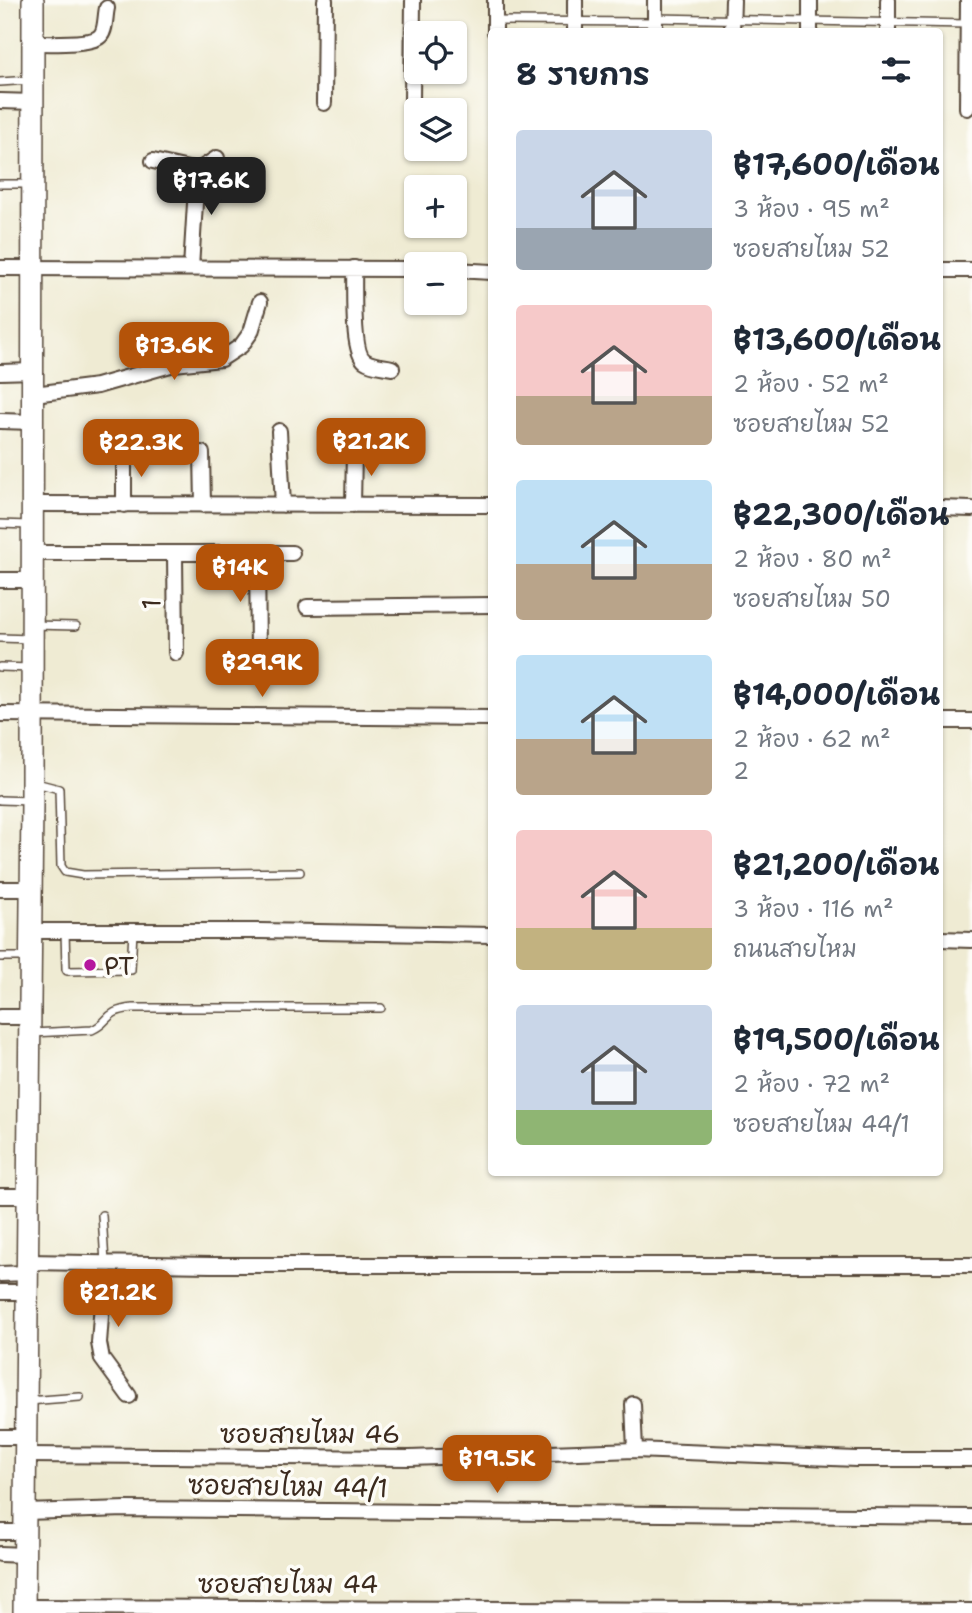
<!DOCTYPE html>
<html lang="th">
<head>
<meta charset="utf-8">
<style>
	:root { --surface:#fff; --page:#f6f6f7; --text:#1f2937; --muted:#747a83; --accent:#b45309 }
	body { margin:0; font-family:"Shantell Sans","Playpen Sans Thai",sans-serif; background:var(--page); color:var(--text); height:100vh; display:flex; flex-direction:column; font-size:26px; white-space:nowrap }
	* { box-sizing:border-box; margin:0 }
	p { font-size:23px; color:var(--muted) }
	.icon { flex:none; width:38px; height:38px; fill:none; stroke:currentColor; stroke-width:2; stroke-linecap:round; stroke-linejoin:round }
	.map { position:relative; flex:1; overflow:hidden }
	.details { position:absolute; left:488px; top:28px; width:455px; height:1148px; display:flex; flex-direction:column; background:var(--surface); border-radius:7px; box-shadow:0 2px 5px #0004 }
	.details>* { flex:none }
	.fabs { position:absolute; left:404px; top:21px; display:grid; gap:14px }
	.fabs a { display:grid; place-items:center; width:63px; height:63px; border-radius:7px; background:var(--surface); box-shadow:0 2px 5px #0004; font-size:35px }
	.price { position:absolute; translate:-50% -60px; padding:0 16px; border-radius:14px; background:var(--accent); color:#fff; font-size:23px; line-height:46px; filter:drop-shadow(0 2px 4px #0008) }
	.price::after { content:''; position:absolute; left:50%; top:42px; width:21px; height:16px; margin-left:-10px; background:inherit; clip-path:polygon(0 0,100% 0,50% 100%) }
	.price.selected { background:#222; color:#fff }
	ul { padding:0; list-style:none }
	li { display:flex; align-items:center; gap:21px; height:175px; padding:0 28px }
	li span { display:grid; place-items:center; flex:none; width:196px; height:140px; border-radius:7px; color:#555 }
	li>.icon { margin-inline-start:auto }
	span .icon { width:84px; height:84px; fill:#fffc; stroke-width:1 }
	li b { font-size:30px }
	h2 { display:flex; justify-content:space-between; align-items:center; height:84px; padding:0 28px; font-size:30px }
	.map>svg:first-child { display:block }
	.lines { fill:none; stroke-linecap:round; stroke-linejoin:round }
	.service-casing { stroke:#564739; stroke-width:10 }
	.minor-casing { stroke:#564739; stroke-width:18 }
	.secondary-casing { stroke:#564739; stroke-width:24 }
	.service { stroke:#fff; stroke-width:7 }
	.minor { stroke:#fff; stroke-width:14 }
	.secondary { stroke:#fff; stroke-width:21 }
	.poi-dot { fill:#b5179e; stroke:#fdfcf7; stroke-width:2.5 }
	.labels { text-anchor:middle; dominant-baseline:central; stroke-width:7; stroke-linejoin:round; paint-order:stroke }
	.street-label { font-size:26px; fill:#3b2a1e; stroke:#fdfcf7 }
	.poi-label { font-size:26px; fill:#3b2a1e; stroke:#fdfcf7; text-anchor:start }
</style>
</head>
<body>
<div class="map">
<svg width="972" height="1613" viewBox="0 0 972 1613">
	<rect width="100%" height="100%" fill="#fdfcf7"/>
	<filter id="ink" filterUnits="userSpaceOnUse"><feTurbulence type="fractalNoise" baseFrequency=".0143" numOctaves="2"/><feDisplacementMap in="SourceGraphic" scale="14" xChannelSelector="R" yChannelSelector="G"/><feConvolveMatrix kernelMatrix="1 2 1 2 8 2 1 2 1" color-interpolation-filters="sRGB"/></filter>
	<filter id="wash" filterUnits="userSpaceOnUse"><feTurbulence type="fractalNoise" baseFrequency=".00686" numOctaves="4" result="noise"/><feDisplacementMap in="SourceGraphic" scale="28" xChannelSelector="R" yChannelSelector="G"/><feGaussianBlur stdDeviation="1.57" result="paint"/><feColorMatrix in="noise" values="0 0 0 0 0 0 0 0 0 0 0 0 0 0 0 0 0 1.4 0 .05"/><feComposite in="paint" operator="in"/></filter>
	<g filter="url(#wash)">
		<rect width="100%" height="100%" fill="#efebd3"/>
	</g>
	<g filter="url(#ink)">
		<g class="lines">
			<defs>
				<path id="service" d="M655,18l313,6
					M495,21l160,1
					M0,82l30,-2
					M0,184h31
					M0,524l29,1
					M33,625l43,1
					M0,638l31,1
					M0,667l31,1
					M36,783l23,6 2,77 4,6 18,3 217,-3
					M0,800l31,1
					M65,931l1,38 1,2 64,-1 2,-39
					M0,957h29
					M32,1033l60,-3c19,-8 11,-19 41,-22h248
					M102,1215l3,48
					M28,1401l52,-4"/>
				<path id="minor" d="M495,32v-32
					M575,32v-32
					M655,32v-32
					M732,32l1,-32
					M810,32v-32
					M888,32v-32
					M34,43c14,0 60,2 67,-8 5,-6 4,-19 6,-27
					M0,101l34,1
					M412,101l1,-101
					M324,103l1,-103
					M967,108l1,-108
					M153,161l44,10
					M0,268l416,1
					M191,268l6,-97 20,-13
					M354,268c1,18 -3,84 11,93 7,5 19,5 27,7
					M455,270l37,2
					M940,270h32
					M0,372l34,-1
					M34,394l63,-8 77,-22 47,-5 20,-13 10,-14 9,-30
					M0,421l33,1
					M279,431l4,74
					M124,453v52
					M202,453l1,52
					M33,504l459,1
					M353,505l1,-54
					M940,508l32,1
					M32,553h260
					M175,554l1,99
					M257,554l1,100
					M0,580h32
					M307,607l185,-2
					M0,714l492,4
					M940,721h32
					M0,889h31
					M30,931h230l232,4
					M940,939l32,1
					M0,1017h30
					M0,1196h28
					M27,1262l184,3h761
					M105,1263l-6,80 3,16 27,37
					M0,1274l27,-1
					M0,1292h27
					M633,1404l2,46
					M0,1437h25
					M25,1455l385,3 225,-8 221,9h116
					M24,1512l102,-3 846,8
					M0,1532h24
					M0,1554l24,1
					M24,1607l948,4"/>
				<path id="secondary" d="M24,1613l8,-812 1,-801"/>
			</defs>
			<use href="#service" class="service-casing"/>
			<use href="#minor" class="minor-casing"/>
			<use href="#secondary" class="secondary-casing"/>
			<use href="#service" class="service"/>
			<use href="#minor" class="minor"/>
			<use href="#secondary" class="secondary"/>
		</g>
	</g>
	<circle class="poi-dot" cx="90" cy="965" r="7"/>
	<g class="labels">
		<g class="street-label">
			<text transform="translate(151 604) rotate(-91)">1</text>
			<text x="310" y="1433">ซอยสายไหม 46</text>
			<text transform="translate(288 1486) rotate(1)">ซอยสายไหม 44/1</text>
			<text x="288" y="1583">ซอยสายไหม 44</text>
		</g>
		<g class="poi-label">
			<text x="104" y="965">PT</text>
		</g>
	</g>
</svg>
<div class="fabs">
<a><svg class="icon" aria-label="locate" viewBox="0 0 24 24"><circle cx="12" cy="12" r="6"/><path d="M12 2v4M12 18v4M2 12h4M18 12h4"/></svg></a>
<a><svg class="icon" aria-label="layers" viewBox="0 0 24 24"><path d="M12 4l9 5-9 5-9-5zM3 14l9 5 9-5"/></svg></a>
<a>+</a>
<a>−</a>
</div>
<b class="price selected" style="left:211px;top:217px">฿17.6K</b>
<b class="price" style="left:174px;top:382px">฿13.6K</b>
<b class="price" style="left:371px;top:478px">฿21.2K</b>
<b class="price" style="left:141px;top:479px">฿22.3K</b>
<b class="price" style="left:240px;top:604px">฿14K</b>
<b class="price" style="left:262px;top:699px">฿29.9K</b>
<b class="price" style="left:118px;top:1329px">฿21.2K</b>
<b class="price" style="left:497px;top:1495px">฿19.5K</b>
<section class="details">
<h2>8 รายการ<svg class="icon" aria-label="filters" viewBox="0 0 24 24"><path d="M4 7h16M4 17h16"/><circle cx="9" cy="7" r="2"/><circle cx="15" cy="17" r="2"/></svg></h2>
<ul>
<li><span style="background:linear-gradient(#c9d6e8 70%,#9aa5b1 0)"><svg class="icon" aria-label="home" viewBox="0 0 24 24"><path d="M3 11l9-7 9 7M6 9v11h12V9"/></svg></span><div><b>฿17,600/เดือน</b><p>3 ห้อง · 95 m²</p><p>ซอยสายไหม 52</p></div></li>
<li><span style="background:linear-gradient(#f6c9c9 65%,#b9a48a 0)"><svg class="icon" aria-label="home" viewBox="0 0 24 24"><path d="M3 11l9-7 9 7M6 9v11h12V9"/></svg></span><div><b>฿13,600/เดือน</b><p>2 ห้อง · 52 m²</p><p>ซอยสายไหม 52</p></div></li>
<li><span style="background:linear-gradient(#bfe0f5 60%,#b9a48a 0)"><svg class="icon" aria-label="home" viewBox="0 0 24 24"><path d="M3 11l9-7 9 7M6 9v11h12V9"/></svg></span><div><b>฿22,300/เดือน</b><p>2 ห้อง · 80 m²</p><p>ซอยสายไหม 50</p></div></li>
<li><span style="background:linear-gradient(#bfe0f5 60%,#b9a48a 0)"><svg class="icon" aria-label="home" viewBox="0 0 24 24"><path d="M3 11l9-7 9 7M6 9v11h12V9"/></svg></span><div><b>฿14,000/เดือน</b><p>2 ห้อง · 62 m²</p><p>2</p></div></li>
<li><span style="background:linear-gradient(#f6c9c9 70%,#c2b280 0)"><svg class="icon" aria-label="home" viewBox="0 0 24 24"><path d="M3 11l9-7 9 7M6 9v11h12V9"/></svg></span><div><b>฿21,200/เดือน</b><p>3 ห้อง · 116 m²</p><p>ถนนสายไหม</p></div></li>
<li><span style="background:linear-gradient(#c9d6e8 75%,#8fb573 0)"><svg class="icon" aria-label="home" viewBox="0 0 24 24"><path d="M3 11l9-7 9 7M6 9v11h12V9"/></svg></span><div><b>฿19,500/เดือน</b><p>2 ห้อง · 72 m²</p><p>ซอยสายไหม 44/1</p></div></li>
</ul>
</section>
</div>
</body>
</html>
